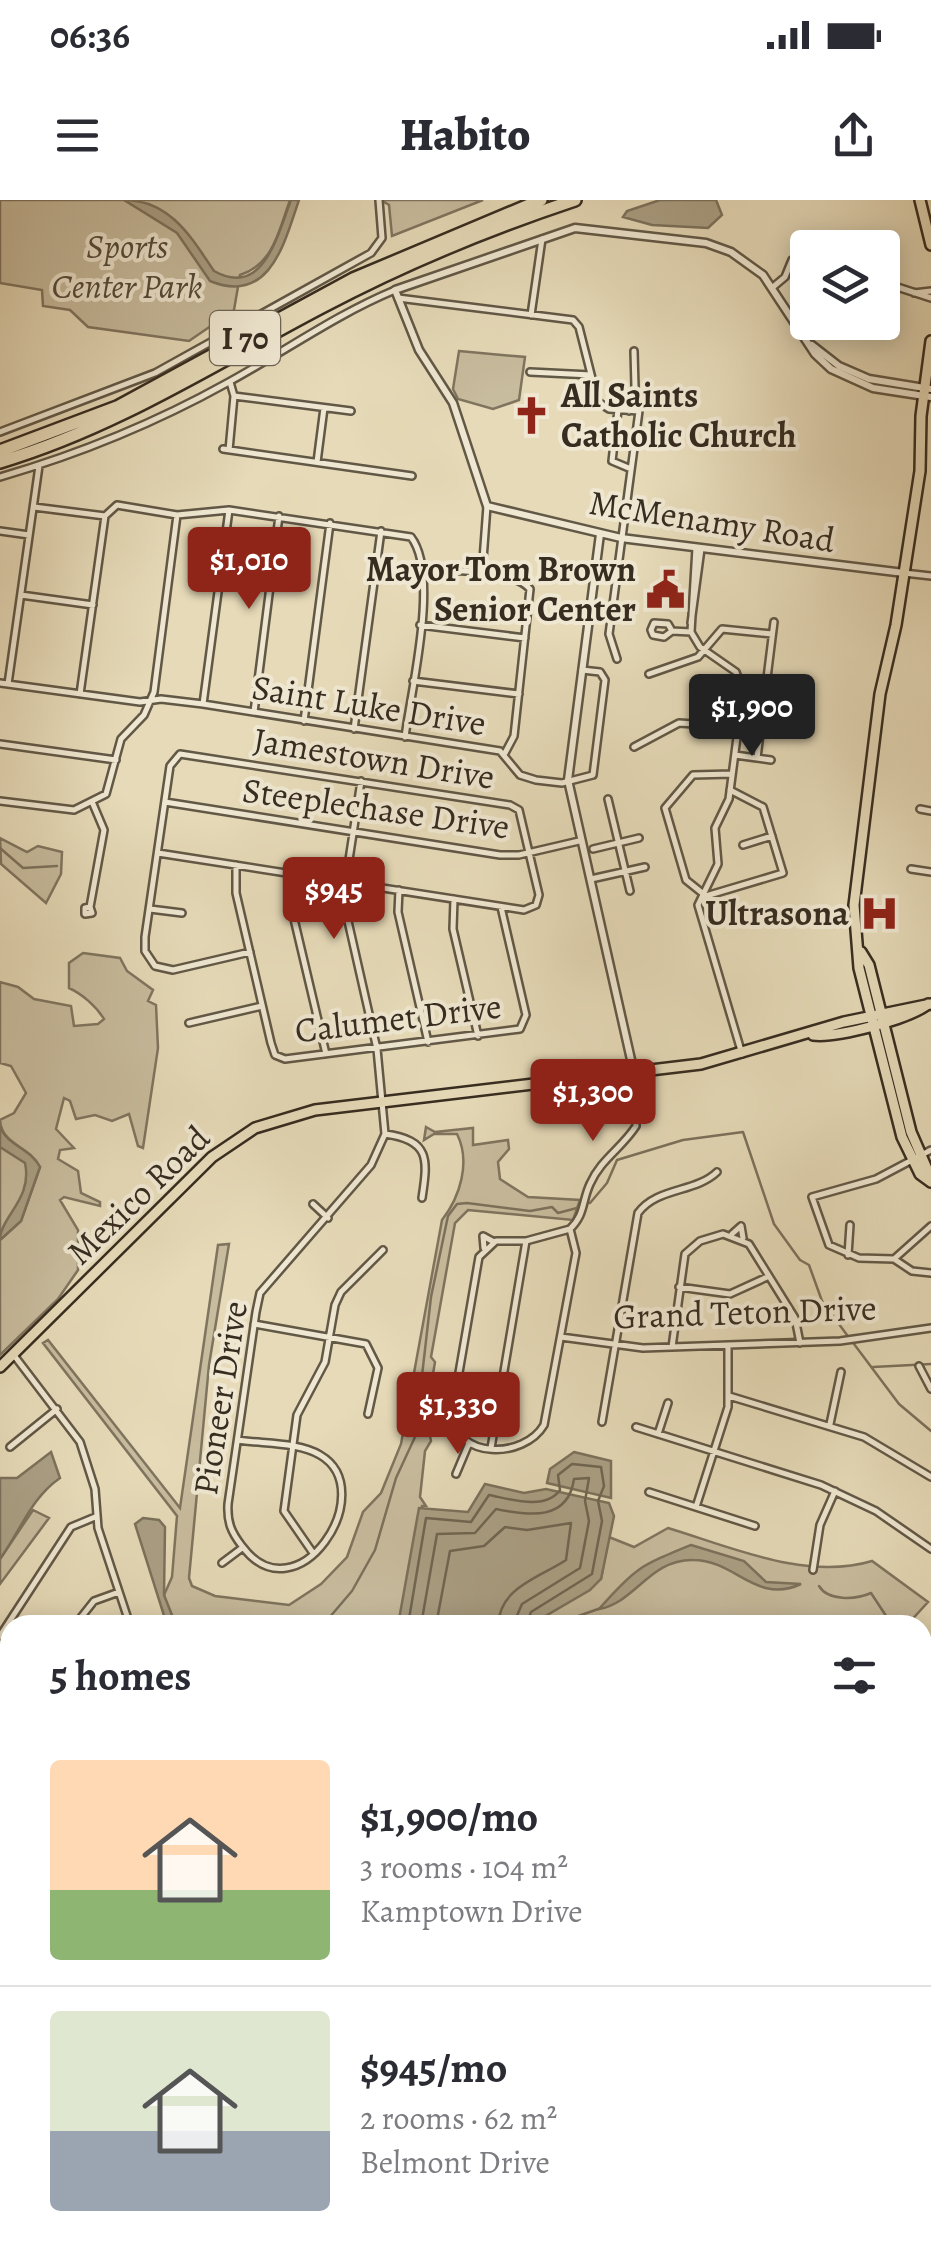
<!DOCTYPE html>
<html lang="en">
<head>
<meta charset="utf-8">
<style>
	:root { --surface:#fff; --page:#f7f7f7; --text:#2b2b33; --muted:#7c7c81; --line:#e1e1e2; --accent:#8f2418 }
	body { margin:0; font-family:Alegreya,serif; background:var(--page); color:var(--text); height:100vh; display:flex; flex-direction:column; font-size:38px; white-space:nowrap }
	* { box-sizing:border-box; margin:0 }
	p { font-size:32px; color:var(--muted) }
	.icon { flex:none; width:55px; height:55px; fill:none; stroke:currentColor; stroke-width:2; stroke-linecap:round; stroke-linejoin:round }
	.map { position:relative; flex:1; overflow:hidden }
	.drawer { position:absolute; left:0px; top:1415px; width:932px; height:640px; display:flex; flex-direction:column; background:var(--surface); border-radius:30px 30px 0 0; box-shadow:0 5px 25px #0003 }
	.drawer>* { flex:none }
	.tools { position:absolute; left:790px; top:30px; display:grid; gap:20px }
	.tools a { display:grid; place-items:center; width:110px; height:110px; border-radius:10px; background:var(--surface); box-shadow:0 5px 25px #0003; font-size:50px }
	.price { position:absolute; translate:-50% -85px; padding:0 22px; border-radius:10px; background:var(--accent); color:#fff; font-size:32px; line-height:65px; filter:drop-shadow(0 2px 5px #0008) }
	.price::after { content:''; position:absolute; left:50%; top:60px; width:30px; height:22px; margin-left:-15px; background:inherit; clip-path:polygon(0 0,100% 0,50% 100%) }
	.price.active { background:#222; color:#fff }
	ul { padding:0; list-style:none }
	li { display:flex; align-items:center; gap:30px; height:250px; padding:0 50px }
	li+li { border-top:2px solid var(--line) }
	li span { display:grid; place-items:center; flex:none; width:280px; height:200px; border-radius:10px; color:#555 }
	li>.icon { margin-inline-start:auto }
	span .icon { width:120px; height:120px; fill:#fffc; stroke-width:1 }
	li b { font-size:42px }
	h2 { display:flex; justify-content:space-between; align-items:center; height:120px; padding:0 50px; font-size:42px }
	.status { display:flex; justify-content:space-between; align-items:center; height:70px; padding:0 50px; background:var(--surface); direction:ltr }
	.status svg { height:28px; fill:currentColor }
	header { display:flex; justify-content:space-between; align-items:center; height:130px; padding:0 50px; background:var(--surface); font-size:45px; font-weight:800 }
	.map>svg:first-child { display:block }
	.green { fill:#c8bc9e; stroke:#7f745f; stroke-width:2.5 }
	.water { fill:#aa9f84; stroke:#7c715c; stroke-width:2.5 }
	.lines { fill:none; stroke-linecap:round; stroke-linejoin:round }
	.shore { stroke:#706652; stroke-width:2.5 }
	.stream { stroke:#7c715c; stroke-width:2.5 }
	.minor-casing { stroke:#625846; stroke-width:10 }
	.tertiary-casing { stroke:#625846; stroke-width:11 }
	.primary-casing { stroke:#362c20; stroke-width:14 }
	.motorway-casing { stroke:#362c20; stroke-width:16 }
	.minor { stroke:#efe7d1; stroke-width:5 }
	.tertiary { stroke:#efe7d1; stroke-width:6 }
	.primary { stroke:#e6dab8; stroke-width:9 }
	.motorway { stroke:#e6dab8; stroke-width:11 }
	.labels { text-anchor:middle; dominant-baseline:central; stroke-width:8; stroke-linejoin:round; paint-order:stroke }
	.shield { fill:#efe7d1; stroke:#6e6455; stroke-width:2.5 }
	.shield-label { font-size:32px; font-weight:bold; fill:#362c20 }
	.park-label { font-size:35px; font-style:italic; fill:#534939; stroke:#efe7d1 }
	.poi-label { font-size:35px; font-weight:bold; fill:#362c20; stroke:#efe7d1; text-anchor:end }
	.street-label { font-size:35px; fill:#362c20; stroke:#efe7d1 }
</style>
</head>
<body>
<div class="status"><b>06:36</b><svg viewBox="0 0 49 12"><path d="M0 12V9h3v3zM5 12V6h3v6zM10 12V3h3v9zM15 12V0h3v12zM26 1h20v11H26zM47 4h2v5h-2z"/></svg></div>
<header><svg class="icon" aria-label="menu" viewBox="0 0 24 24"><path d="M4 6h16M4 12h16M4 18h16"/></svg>Habito<svg class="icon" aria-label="share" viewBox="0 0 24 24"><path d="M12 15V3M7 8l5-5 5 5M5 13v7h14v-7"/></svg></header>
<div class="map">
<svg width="931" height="2055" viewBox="0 0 931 2055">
	<rect width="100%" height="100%" fill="#e6dab8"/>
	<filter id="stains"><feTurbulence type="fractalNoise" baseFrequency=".002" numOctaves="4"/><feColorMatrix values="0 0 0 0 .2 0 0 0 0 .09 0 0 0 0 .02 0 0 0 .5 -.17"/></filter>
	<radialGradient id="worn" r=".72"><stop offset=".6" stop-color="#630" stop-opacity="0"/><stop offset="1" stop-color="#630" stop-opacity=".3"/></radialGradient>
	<path class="green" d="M0,0h290c-11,30 -16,64 -50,75l-6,35 -45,31 -101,-14 -18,-17 -27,-4 -1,-16 -42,-7z
		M381,0h102l-91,36 -3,-31z
		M459,151l66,6 -6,43 -26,9 -35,-10 -5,-10z
		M0,638l27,14 11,-6 24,6 -1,22 -15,29 -45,-39z
		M83,753l37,5 7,13 26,19 -5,11 8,4 2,43 -15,100 -5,-2 -9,-32 -17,7 -17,-6 -19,4 -6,-18 -6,-3 -8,31 18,19 -14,2 -2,9 20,12 3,22 19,9v4l-36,-9 -4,3 18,30v40l-20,29 -58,56v-115l21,-19 19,-54c-11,-22 -38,-21 -40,-47l14,-7 12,-20 -15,-27 -11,-3v-81l18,5 16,12 37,7 3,20 24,-2 6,-5c-8,-13 -22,-25 -35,-31v-25z
		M426,927l9,5 38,-4v17l35,-5 1,9 -11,13 2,17 28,18 52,3 -7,20 -105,-10 -13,13 -24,134 4,5 -9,53 5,26 -6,10 -5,46 6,9h-4l-13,119h-238l-7,-30 8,-18 5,-61 -134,-173 5,-3 132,168 38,-263 11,-1 -20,121 -20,213 3,8 23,10 74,9 32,-21 26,-27 16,-45 18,-19 20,-49 41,-224c18,-23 29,-58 15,-86h-23l-10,6z
		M0,940l29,19 -1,35 -28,40z
		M33,1310l16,8 -49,66v-25z
		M668,1328c63,19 138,53 204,33l56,41 -21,23h-391l85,-46 8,-42 25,10z
		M0,1530l10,5v182l-10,-7z
		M0,1943l10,1v101h540l8,10h-558z"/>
	<path class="water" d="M124,0c46,0 67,37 90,71 50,28 64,-38 77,-71h8c-14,40 -28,106 -89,81l-33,-48z
		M660,0h56l6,15 -14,13 -56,-3 -29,-8 4,-6z
		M0,927c8,19 30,21 40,40l-19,54 -21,19c0,-23 33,-41 25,-77l-25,-16z
		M51,1252l9,26c-29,20 -39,52 -60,81v-81h17z
		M574,1252l37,9v37l-64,-15 3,-14z
		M485,1284l39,9 22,-4 63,14 5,13 -13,63 -11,11 -60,35h-132l21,-117 49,4z
		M143,1318l16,2 6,7 -1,68 12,30h-9l-32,-101z
		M691,1345l53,16 22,21 35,2c-45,21 -65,-24 -108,-24 -43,-1 -58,43 -94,49 37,-42 41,-43 92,-64z"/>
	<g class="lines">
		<path class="shore" d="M408,1425l18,-107 45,4 18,-27c21,4 56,16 71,-5l-2,-15 14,-11 29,3 3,19 -6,15 4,20 -10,53 -61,38 -5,13
			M421,1425l16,-91 38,-1 21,-24c34,7 72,12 78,-30l15,-1 -4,23 4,20 -9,47 -58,36 -9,21
			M436,1425l14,-74 34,-5 21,-19 22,3 44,-7 -5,37c-27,18 -66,27 -68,65"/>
		<path class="stream" d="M0,648l23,20 34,-2
			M590,1003l17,-20 10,-23 66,-20 60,-8 31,92 26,36 9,5 13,36 25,34
			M854,1144l45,60 32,27
			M873,1167l58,-3
			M819,1386c9,15 36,14 52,7l21,32
			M323,1425l29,-34 23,-41 21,-72 19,-41 16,-140 17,-81 9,-12 10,-1 63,8 22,-4 6,6 19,-5
			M553,1425l48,-17
			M373,2045l7,3 -2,7
			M496,2050l14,-5
			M335,2053l8,-7 14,7 11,-3 2,5
			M483,2055l7,-1"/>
		<defs>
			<path id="minor" d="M882,82l49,16
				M773,87l12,-10 7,-17 16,1
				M914,93l17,-2
				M398,98l175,22 6,7 19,75 11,7 30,2 -30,223 8,25
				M531,115l11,-76
				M530,172l61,3
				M234,196l117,15
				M618,210l-6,51 19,8
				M629,211l6,-24 -1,-36
				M0,232l155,-59 216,-120 11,-15 -3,-38
				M223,249l189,27
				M229,250l5,-54 -4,-14
				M317,262l7,-54
				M0,277c79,-23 155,-54 227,-94 57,-31 108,-68 168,-93
				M34,307l71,9
				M105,316l12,-11 60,10 52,-5 182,27c29,38 0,153 -6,200
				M0,331l29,4
				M696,348l-5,84 9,15 36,25 7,19 -14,108 -14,29 3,36 -20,41 44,149
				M422,371c25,-2 92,-1 108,18l-16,147 -9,17
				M482,373l5,-67
				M904,373l27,3
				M21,395l72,10
				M691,423l10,-74
				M420,425l105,13
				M672,431l-4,-7 -14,-1 -3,7 2,5 11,2 8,-6 19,1
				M649,474l49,-17 24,-28 50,5
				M413,481l106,13
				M0,483l140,19 21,-3 42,5 297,47 20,24 16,5 26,3 31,-8 12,-95 -5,-8 -18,-2
				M8,484l31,-218
				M80,494l25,-178
				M203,504l26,-194
				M254,512l25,-196
				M304,521l26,-198
				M354,529l27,-198
				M0,544l116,16
				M634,547l45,-24 59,4
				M735,555l36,5
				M757,558l17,-136
				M730,590l33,17 20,66 -77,23 -20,-16 -21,-72 28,-33 39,-1
				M608,599l22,92
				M0,601l74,9 32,-16 15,-55 23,-24 10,-23 23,-177
				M165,602l335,53h19l60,-14
				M920,609l11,2
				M743,645l29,-9
				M593,649l46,-11
				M158,653l366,57 12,-5 3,-10 -20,-85 -9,-5 -330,-51 -10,12 -25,171v14l10,15 18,4 77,-18
				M236,665v28l35,150 4,12 10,4 235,-30 6,-14 -25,-108
				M911,669l20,3
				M290,673v29l36,152
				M591,679l54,-12
				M399,690l-1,22 30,130
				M454,699l-1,30 25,107
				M90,707l14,-77 -11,-26
				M90,707l2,6 -7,1v-6z
				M150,709l32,4
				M189,823l73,-17
				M385,934c45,6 43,25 37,64
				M931,950l-55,29 -64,18 17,48 30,13 35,1 37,-33
				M313,1004l15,14
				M570,1029l6,24 -32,172c-20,34 -89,35 -92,-12l27,-156 17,-16h30z
				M570,1029c15,-14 12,-28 20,-45 11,-25 32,-36 46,-58l-2,-53
				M732,1034l9,-8 2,12
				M484,1048l-1,-12 11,6
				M848,1055l2,-30
				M894,1059l18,12 19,2
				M679,1087l51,7 37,-17
				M254,1124l112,20 12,24 -10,46
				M561,1137l82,11 197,-7 91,-13
				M672,1147l13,-93 15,-13 23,-7 26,10 46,74 5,25
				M13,1154l67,88 15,47 3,39 32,97
				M919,1166l12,23
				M729,1196l135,41 67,40
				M602,1222l36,-209c19,-26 57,-20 79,-41
				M830,1224l11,-52
				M636,1227l185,58 55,26 55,38
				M658,1234l10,-31
				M238,1240c24,4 61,2 82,15 62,36 -23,165 -78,91 -11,-14 -15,-24 -14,-42l28,-192 4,-19 111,-128 14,-31 -8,-85 -34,-150 18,-118
				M10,1247l47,-38
				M491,1248l35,-207
				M456,1274l13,-31
				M649,1292l106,34
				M696,1307l32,-100v-61
				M313,1353l-29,-42 13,-96 28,-53 10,-57 6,-13 42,-42
				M222,1363l20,-15
				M813,1370l7,-45 15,-34
				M75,1425l19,-24 25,-9
				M0,1436l71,-109 24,-10
				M922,1595l9,-3
				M922,1655l9,26
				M922,1692l9,-3
				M0,1745l10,6
				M922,1756l9,-3
				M0,1819l10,-24
				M922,1866l9,26
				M922,2013l9,-3
				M234,2045l3,10
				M729,2045l4,10
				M804,2045l2,10
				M19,2055l22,-10
				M37,2055l20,-10
				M891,2055l1,-10"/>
			<path id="tertiary" d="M812,145l27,21 30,13 62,10
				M600,334l-32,246 66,293
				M904,373l-283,-35 -134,-32 -34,-103 -34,-53 -24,-60 180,-62 131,15 25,9 32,23 52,79 16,15 42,19 58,9"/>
			<path id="primary" d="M920,0l11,45
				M931,141l-10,75 -1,55 -24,154 -16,69 -26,211 5,63 43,169 18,37 11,8
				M861,752l8,13 42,167 20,46
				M813,835c24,3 96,-16 115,-31
				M0,1167l212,-210 43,-29 60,-18 386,-46 143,-42 87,-18"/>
			<path id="motorway" d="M0,251l117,-44 236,-128 188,-79
				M0,262c117,-35 215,-99 322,-155 81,-43 166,-78 253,-107"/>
		</defs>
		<use href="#minor" class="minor-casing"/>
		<use href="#tertiary" class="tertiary-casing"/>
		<use href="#primary" class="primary-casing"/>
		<use href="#motorway" class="motorway-casing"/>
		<use href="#minor" class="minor"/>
		<use href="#tertiary" class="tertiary"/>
		<use href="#primary" class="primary"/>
		<use href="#motorway" class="motorway"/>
	</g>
	<defs>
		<symbol id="church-bare" viewBox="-9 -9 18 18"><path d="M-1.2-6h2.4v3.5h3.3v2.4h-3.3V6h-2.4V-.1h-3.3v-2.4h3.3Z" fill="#8f2418" stroke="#efe7d1" stroke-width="2.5" paint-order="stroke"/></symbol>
		<symbol id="civic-bare" viewBox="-9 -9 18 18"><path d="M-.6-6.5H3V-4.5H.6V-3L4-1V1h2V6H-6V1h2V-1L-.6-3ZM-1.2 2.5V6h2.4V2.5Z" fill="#8f2418" stroke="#efe7d1" stroke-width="2.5" paint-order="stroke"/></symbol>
		<symbol id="hospital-bare" viewBox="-9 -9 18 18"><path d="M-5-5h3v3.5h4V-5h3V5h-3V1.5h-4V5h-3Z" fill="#8f2418" stroke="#efe7d1" stroke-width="2.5" paint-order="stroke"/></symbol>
	</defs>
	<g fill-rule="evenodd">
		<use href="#church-bare" x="504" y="188" width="55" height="55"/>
		<use href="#civic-bare" x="638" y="362" width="55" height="55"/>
		<use href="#hospital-bare" x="852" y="686" width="55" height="55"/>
	</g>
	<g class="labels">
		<rect class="shield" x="210" y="111" width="70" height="54" rx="8"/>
		<g class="shield-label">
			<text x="245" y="138">I 70</text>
		</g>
		<g class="park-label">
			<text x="127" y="46">Sports<tspan x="127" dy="40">Center Park</tspan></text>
		</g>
		<g class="poi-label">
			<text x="561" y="195" text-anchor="start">All Saints<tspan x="561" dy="40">Catholic Church</tspan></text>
			<text x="636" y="369">Mayor Tom Brown<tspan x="636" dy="40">Senior Center</tspan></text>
			<text x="849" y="713">Ultrasona</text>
		</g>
		<g class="street-label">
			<text transform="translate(712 321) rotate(9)">McMenamy Road</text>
			<text transform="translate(369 505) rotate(9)">Saint Luke Drive</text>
			<text transform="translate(374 558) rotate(9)">Jamestown Drive</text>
			<text transform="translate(376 608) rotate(8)">Steeplechase Drive</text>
			<text transform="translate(398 818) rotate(-7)">Calumet Drive</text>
			<text transform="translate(138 995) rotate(-44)">Mexico Road</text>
			<text transform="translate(745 1112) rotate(-2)">Grand Teton Drive</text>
			<text transform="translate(220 1198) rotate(-81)">Pioneer Drive</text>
		</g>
	</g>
	<rect width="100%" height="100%" filter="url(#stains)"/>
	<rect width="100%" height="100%" fill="url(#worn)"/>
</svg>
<div class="tools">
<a><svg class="icon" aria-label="layers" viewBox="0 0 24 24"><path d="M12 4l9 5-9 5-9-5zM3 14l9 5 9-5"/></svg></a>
</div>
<b class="price" style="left:249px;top:412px">$1,010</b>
<b class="price active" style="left:752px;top:559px">$1,900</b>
<b class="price" style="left:334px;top:742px">$945</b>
<b class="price" style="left:593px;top:944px">$1,300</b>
<b class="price" style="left:458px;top:1257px">$1,330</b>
<section class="drawer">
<h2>5 homes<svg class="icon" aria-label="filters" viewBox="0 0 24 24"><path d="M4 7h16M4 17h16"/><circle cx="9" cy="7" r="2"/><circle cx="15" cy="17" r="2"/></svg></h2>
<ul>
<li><span style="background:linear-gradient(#ffd9b3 65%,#8fb573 0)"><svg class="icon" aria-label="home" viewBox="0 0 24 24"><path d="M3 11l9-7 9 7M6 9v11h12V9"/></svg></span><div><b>$1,900/mo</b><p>3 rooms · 104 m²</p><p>Kamptown Drive</p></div></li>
<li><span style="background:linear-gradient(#dfe7d0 60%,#9aa5b1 0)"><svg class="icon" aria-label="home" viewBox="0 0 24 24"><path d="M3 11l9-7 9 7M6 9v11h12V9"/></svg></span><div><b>$945/mo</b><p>2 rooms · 62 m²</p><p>Belmont Drive</p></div></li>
</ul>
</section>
</div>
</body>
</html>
